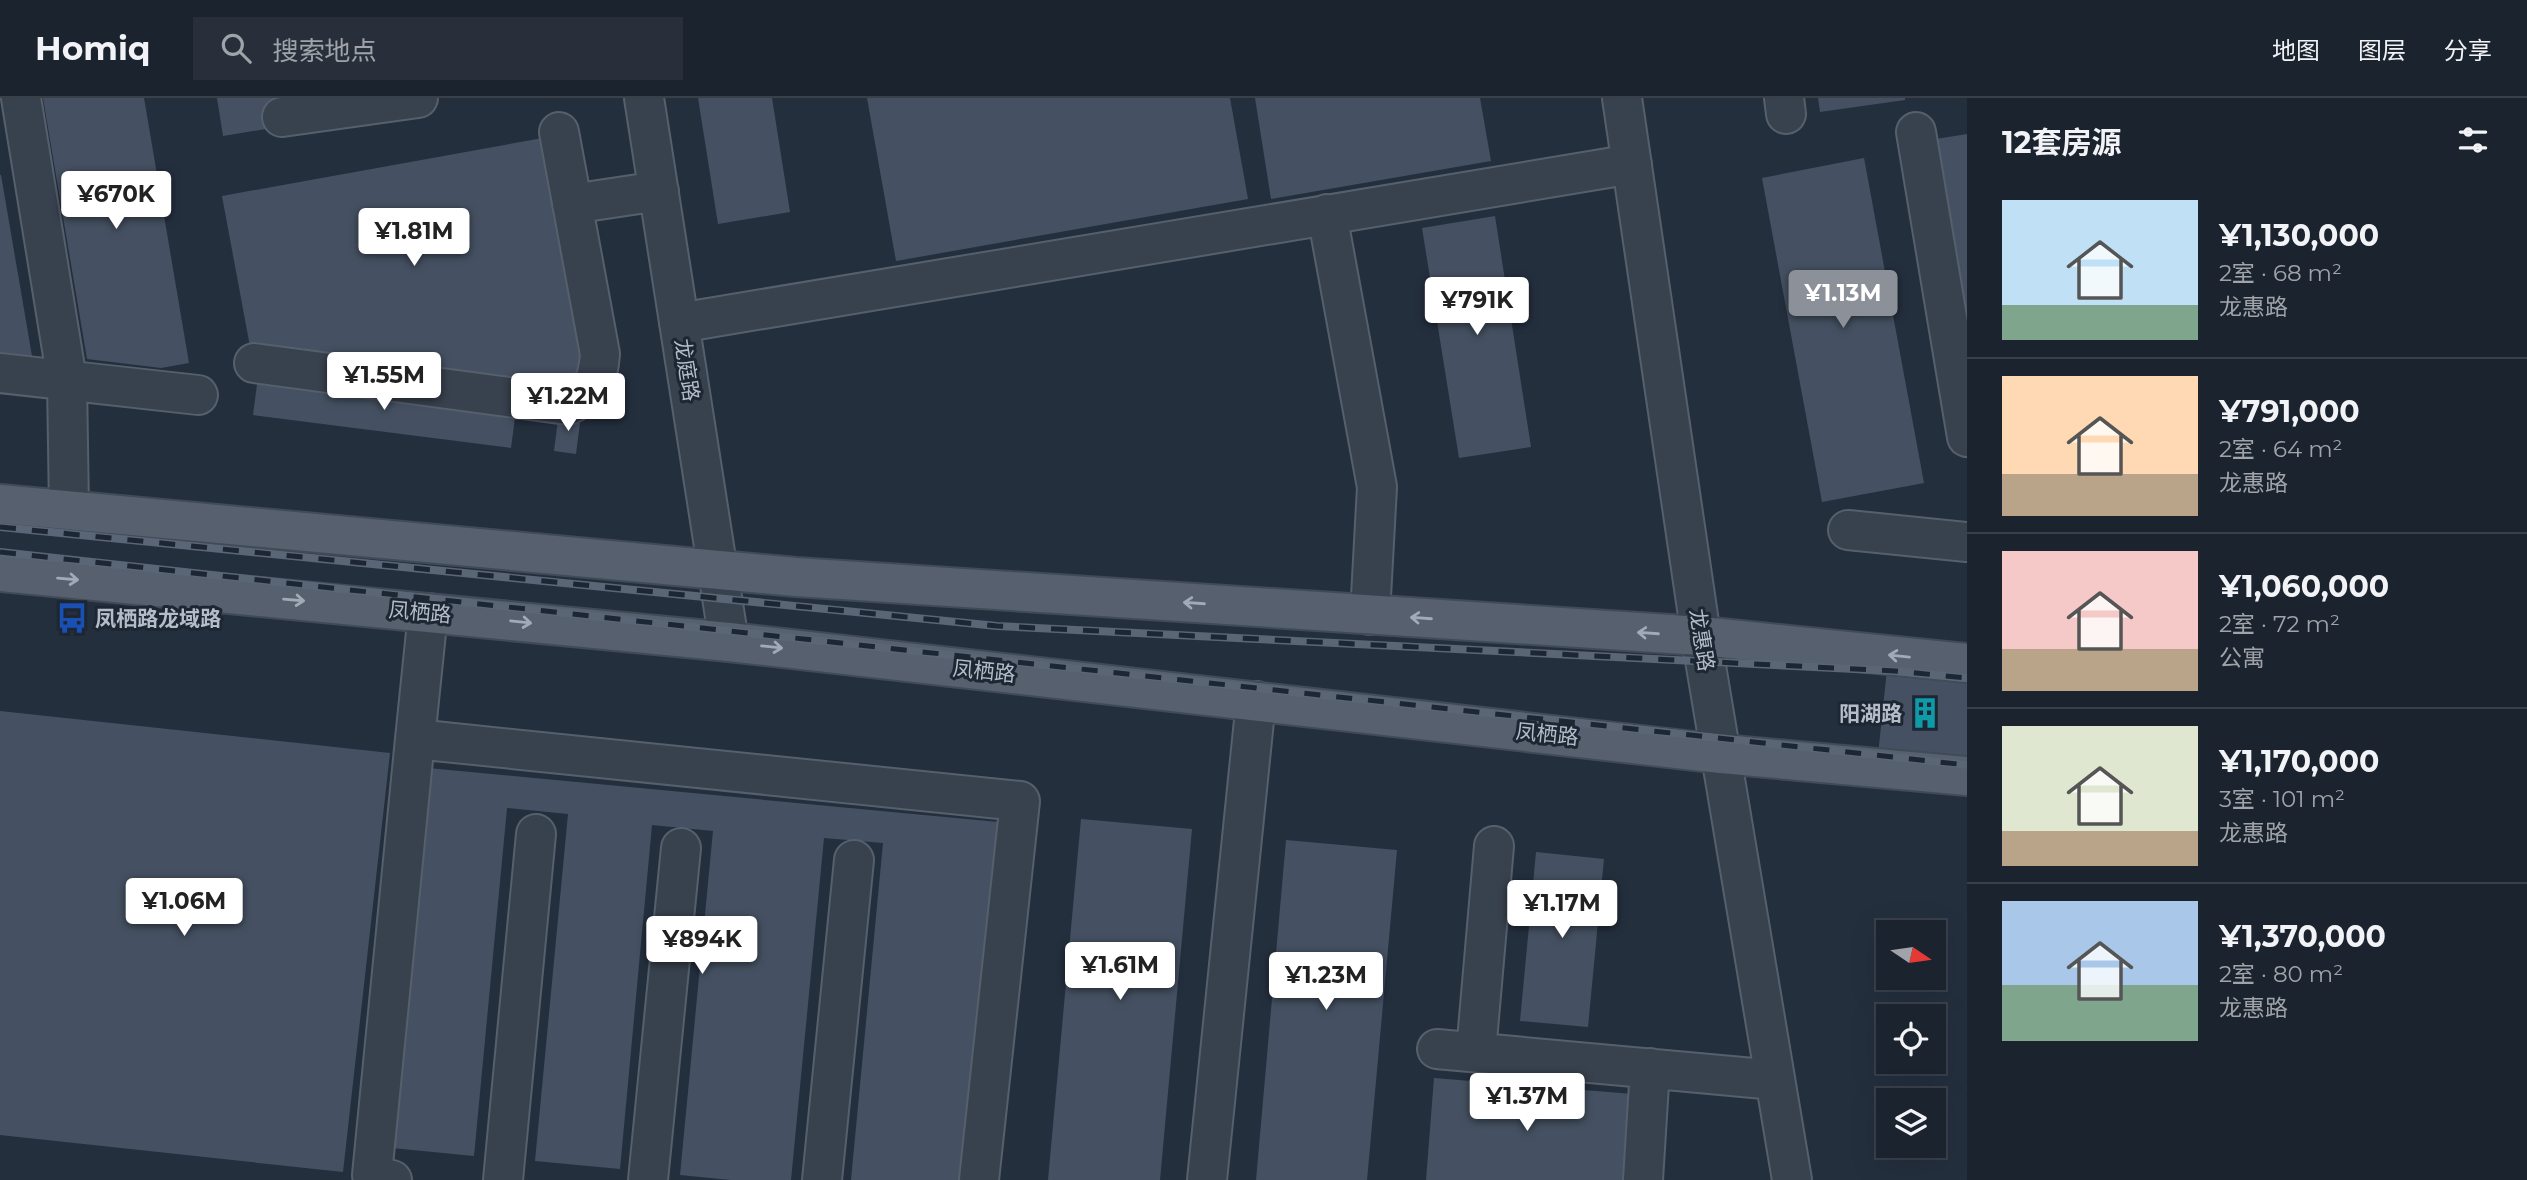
<!DOCTYPE html>
<html lang="zh">
<head>
<meta charset="utf-8">
<style>
	:root { --surface:#1b232e; --page:#282f3a; --text:#f1f3f6; --muted:#a0a4aa; --line:#39404a; --accent:#8c9099 }
	body { margin:0; font-family:Montserrat,"Noto Sans SC",sans-serif; background:var(--page); color:var(--text); height:100vh; display:flex; flex-direction:column; font-size:26px; white-space:nowrap }
	* { box-sizing:border-box; margin:0 }
	p { font-size:23px; color:var(--muted) }
	.icon { flex:none; width:38px; height:38px; fill:none; stroke:currentColor; stroke-width:2; stroke-linecap:round; stroke-linejoin:round }
	.map { position:relative; flex:1; overflow:hidden }
	.sheet { display:flex; flex-direction:column; background:var(--surface); width:560px }
	.sheet>* { flex:none }
	.needle { width:46px; rotate:103deg }
	.fabs { position:absolute; left:1876px; top:822px; display:grid; gap:14px }
	.fabs a { display:grid; place-items:center; width:70px; height:70px; border-radius:0px; background:var(--surface); box-shadow:0 7px 28px #0002,0 0 0 2px var(--line); font-size:35px }
	.price { position:absolute; translate:-50% -60px; padding:0 16px; border-radius:7px; background:#fff; color:#222; font-size:23px; line-height:46px; filter:drop-shadow(0 2px 4px #0008) }
	.price::after { content:''; position:absolute; left:50%; top:42px; width:21px; height:16px; margin-left:-10px; background:inherit; clip-path:polygon(0 0,100% 0,50% 100%) }
	.price.on { background:var(--accent); color:#fff }
	ul { padding:0; list-style:none }
	li { display:flex; align-items:center; gap:21px; height:175px; padding:0 35px }
	li+li { border-top:2px solid var(--line) }
	li span { display:grid; place-items:center; flex:none; width:196px; height:140px; border-radius:0px; color:#555 }
	li>.icon { margin-inline-start:auto }
	span .icon { width:84px; height:84px; fill:#fffc; stroke-width:1 }
	li b { font-size:30px }
	h2 { display:flex; justify-content:space-between; align-items:center; height:84px; padding:0 35px; font-size:30px }
	header { display:flex; align-items:center; gap:42px; box-sizing:border-box; height:98px; padding:0 35px; background:var(--surface); border-bottom:2px solid var(--line) }
	header strong { font-size:33px }
	nav { display:flex; gap:38px; margin-inline-start:auto; font-size:24px }
	.search { width:490px; height:63px; background:var(--page); display:flex; align-items:center; gap:18px; box-sizing:border-box; padding:0 24px; border-radius:0px; color:var(--muted); font-size:26px }
	main { display:flex; flex:1; min-height:0 }
	.map>svg:first-child { display:block }
	.building { fill:#455162 }
	.lines { fill:none; stroke-linecap:round; stroke-linejoin:round }
	.minor-casing { stroke:#565f6c; stroke-width:42 }
	.major-casing { stroke:#414a57; stroke-width:42 }
	.minor { stroke:#38414e; stroke-width:38 }
	.major { stroke:#56606e; stroke-width:38 }
	.rail-casing { stroke:#5a6575; stroke-width:8 }
	.rail { stroke:#1d2633; stroke-width:5; stroke-dasharray:16; stroke-linecap:butt }
	.oneway { stroke:#a1aab7 }
	.labels { text-anchor:middle; dominant-baseline:central; stroke-width:6; stroke-linejoin:round; paint-order:stroke }
	.street-label { font-size:21px; fill:#b4bcc9; stroke:#1d2633 }
	.poi-label { font-size:21px; font-weight:bold; fill:#b4bcc9; stroke:#1d2633; text-anchor:start }
</style>
</head>
<body>
<header>
<strong>Homiq</strong>
<div class="search"><svg class="icon" aria-label="search" viewBox="0 0 24 24"><circle cx="10" cy="10" r="6"/><path d="M15 15l6 6"/></svg>搜索地点</div>
<nav><a>地图</a><a>图层</a><a>分享</a></nav>
</header>
<main>
<div class="map">
<svg width="1967" height="1082" viewBox="0 0 1967 1082">
	<rect width="100%" height="100%" fill="#242f3e"/>
	<path class="building" d="M43,0h101l45,265 -28,5 -74,-9z
		M217,0h70l-9,29 -55,9z
		M698,0h74l18,114 -72,12z
		M867,0h363l18,101 -352,62z
		M1255,0h225l11,63 -220,38z
		M1818,0h87v2l-85,12z
		M1967,36v191l-31,-186z
		M548,39l35,231 -15,17 -13,2 -304,-35 -29,-156z
		M1864,60l60,325 -102,19 -60,-324z
		M0,77h1l31,181 -32,-2z
		M1495,118l36,231 -72,11 -37,-230z
		M258,279l258,33 -5,38 -258,-33z
		M559,314l22,3 -5,39 -22,-3z
		M1888,562l79,8v114l-91,-8z
		M0,613l390,42 -47,419 -343,-37z
		M428,670l570,54 -33,358h-114l32,-337 -59,-5 -33,342h-60l-51,-5 33,-344 -61,-6 -32,344 -85,-8 33,-347 -61,-6 -33,348 -82,-8z
		M1081,721l111,10 -32,351h-112z
		M1286,742l111,10 -30,330h-111z
		M1536,754l68,7 -16,168 -68,-6z
		M1434,980l199,16 -7,86h-200z"/>
	<g class="lines">
		<defs>
			<path id="minor" d="M21,0l46,282 2,130
				M644,0l85,544
				M1622,0l79,538 91,544
				M1784,0l2,16
				M282,19l136,-19
				M1916,34l51,305
				M572,106l87,-13
				M1327,116l50,273 -7,128
				M679,225l953,-159
				M254,265l314,42c25,-11 30,-25 32,-51l-41,-222
				M0,275l198,22
				M1848,432l119,12
				M415,641l13,-126
				M1437,951l338,31
				M1476,954l18,-206
				M392,1082l-20,-5 43,-436 605,62 -41,379
				M503,1082l33,-346
				M648,1082l33,-332
				M822,1082l32,-320
				M1207,1082l49,-479
				M1643,1082l7,-112"/>
			<path id="major" d="M0,406l796,73 905,59 266,27
				M0,474l729,70 992,112 246,22"/>
		</defs>
		<use href="#minor" class="minor-casing"/>
		<use href="#major" class="major-casing"/>
		<use href="#minor" class="minor"/>
		<use href="#major" class="major"/>
		<defs>
			<path id="rail" d="M0,429l997,99 898,45 72,7
				M0,454l1967,213"/>
		</defs>
		<use href="#rail" class="rail-casing"/>
		<use href="#rail" class="rail"/>
	</g>
	<defs><path id="oneway-shaft" d="M-6 0H5M1.5-3L5.5 0L1.5 3" fill="none" stroke-width="1.6" stroke-linecap="round" stroke-linejoin="round" transform="scale(1.75)"/></defs>
	<g class="oneway">
		<use href="#oneway-shaft" transform="translate(68 481) rotate(5)"/>
		<use href="#oneway-shaft" transform="translate(294 502) rotate(5)"/>
		<use href="#oneway-shaft" transform="translate(1194 505) rotate(-176)"/>
		<use href="#oneway-shaft" transform="translate(1421 520) rotate(-176)"/>
		<use href="#oneway-shaft" transform="translate(521 524) rotate(6)"/>
		<use href="#oneway-shaft" transform="translate(1648 535) rotate(-176)"/>
		<use href="#oneway-shaft" transform="translate(772 549) rotate(6)"/>
		<use href="#oneway-shaft" transform="translate(1899 558) rotate(-174)"/>
	</g>
	<defs>
		<symbol id="bus-bare" viewBox="-9 -9 18 18"><path d="M-5-6H5V4H4V6H2V4H-2V6H-4V4H-5ZM-3.5-4V0h7V-4ZM-3.5 1.2v1.5H-2V1.2ZM2 1.2v1.5H3.5V1.2Z" fill="#1a4fb4" stroke="#1d2633" stroke-width="2.5" paint-order="stroke"/></symbol>
		<symbol id="building-bare" viewBox="-9 -9 18 18"><path d="M-4-6H4V6H1V3H-1V6H-4ZM-2.5-4.3h1.7v1.8h-1.7ZM.8-4.3h1.7v1.8H.8ZM-2.5-1h1.7V.8h-1.7ZM.8-1h1.7V.8H.8Z" fill="#0f9aa8" stroke="#1d2633" stroke-width="2.5" paint-order="stroke"/></symbol>
	</defs>
	<g fill-rule="evenodd">
		<use href="#bus-bare" x="50" y="498" width="44" height="44"/>
		<use href="#building-bare" x="1903" y="593" width="44" height="44"/>
	</g>
	<g class="labels">
		<g class="street-label">
			<text transform="translate(687 272) rotate(81)">龙庭路</text>
			<text transform="translate(420 514) rotate(5)">凤栖路</text>
			<text transform="translate(1702 542) rotate(81)">龙惠路</text>
			<text transform="translate(984 573) rotate(6)">凤栖路</text>
			<text transform="translate(1547 636) rotate(6)">凤栖路</text>
		</g>
		<g class="poi-label">
			<text x="95" y="520">凤栖路龙域路</text>
			<text x="1902" y="615" text-anchor="end">阳湖路</text>
		</g>
	</g>
</svg>
<div class="fabs">
<a><svg class="needle" viewBox="-14 -14 28 28"><path d="M0-13l5 13h-10z" fill="#e53935"/><path d="M0 13l5-13h-10z" fill="#a0a4aa"/></svg></a>
<a><svg class="icon" aria-label="locate" viewBox="0 0 24 24"><circle cx="12" cy="12" r="6"/><path d="M12 2v4M12 18v4M2 12h4M18 12h4"/></svg></a>
<a><svg class="icon" aria-label="layers" viewBox="0 0 24 24"><path d="M12 4l9 5-9 5-9-5zM3 14l9 5 9-5"/></svg></a>
</div>
<b class="price" style="left:116px;top:133px">¥670K</b>
<b class="price" style="left:414px;top:170px">¥1.81M</b>
<b class="price on" style="left:1843px;top:232px">¥1.13M</b>
<b class="price" style="left:1477px;top:239px">¥791K</b>
<b class="price" style="left:384px;top:314px">¥1.55M</b>
<b class="price" style="left:568px;top:335px">¥1.22M</b>
<b class="price" style="left:184px;top:840px">¥1.06M</b>
<b class="price" style="left:1562px;top:842px">¥1.17M</b>
<b class="price" style="left:702px;top:878px">¥894K</b>
<b class="price" style="left:1120px;top:904px">¥1.61M</b>
<b class="price" style="left:1326px;top:914px">¥1.23M</b>
<b class="price" style="left:1527px;top:1035px">¥1.37M</b>
</div>
<section class="sheet">
<h2>12套房源<svg class="icon" aria-label="filters" viewBox="0 0 24 24"><path d="M4 7h16M4 17h16"/><circle cx="9" cy="7" r="2"/><circle cx="15" cy="17" r="2"/></svg></h2>
<ul>
<li><span style="background:linear-gradient(#bfe0f5 75%,#7fa58c 0)"><svg class="icon" aria-label="home" viewBox="0 0 24 24"><path d="M3 11l9-7 9 7M6 9v11h12V9"/></svg></span><div><b>¥1,130,000</b><p>2室 · 68 m²</p><p>龙惠路</p></div></li>
<li><span style="background:linear-gradient(#ffd9b3 70%,#b9a48a 0)"><svg class="icon" aria-label="home" viewBox="0 0 24 24"><path d="M3 11l9-7 9 7M6 9v11h12V9"/></svg></span><div><b>¥791,000</b><p>2室 · 64 m²</p><p>龙惠路</p></div></li>
<li><span style="background:linear-gradient(#f6c9c9 70%,#b9a48a 0)"><svg class="icon" aria-label="home" viewBox="0 0 24 24"><path d="M3 11l9-7 9 7M6 9v11h12V9"/></svg></span><div><b>¥1,060,000</b><p>2室 · 72 m²</p><p>公寓</p></div></li>
<li><span style="background:linear-gradient(#dfe7d0 75%,#b9a48a 0)"><svg class="icon" aria-label="home" viewBox="0 0 24 24"><path d="M3 11l9-7 9 7M6 9v11h12V9"/></svg></span><div><b>¥1,170,000</b><p>3室 · 101 m²</p><p>龙惠路</p></div></li>
<li><span style="background:linear-gradient(#a9c7e8 60%,#7fa58c 0)"><svg class="icon" aria-label="home" viewBox="0 0 24 24"><path d="M3 11l9-7 9 7M6 9v11h12V9"/></svg></span><div><b>¥1,370,000</b><p>2室 · 80 m²</p><p>龙惠路</p></div></li>
</ul>
</section>
</main>
</body>
</html>
